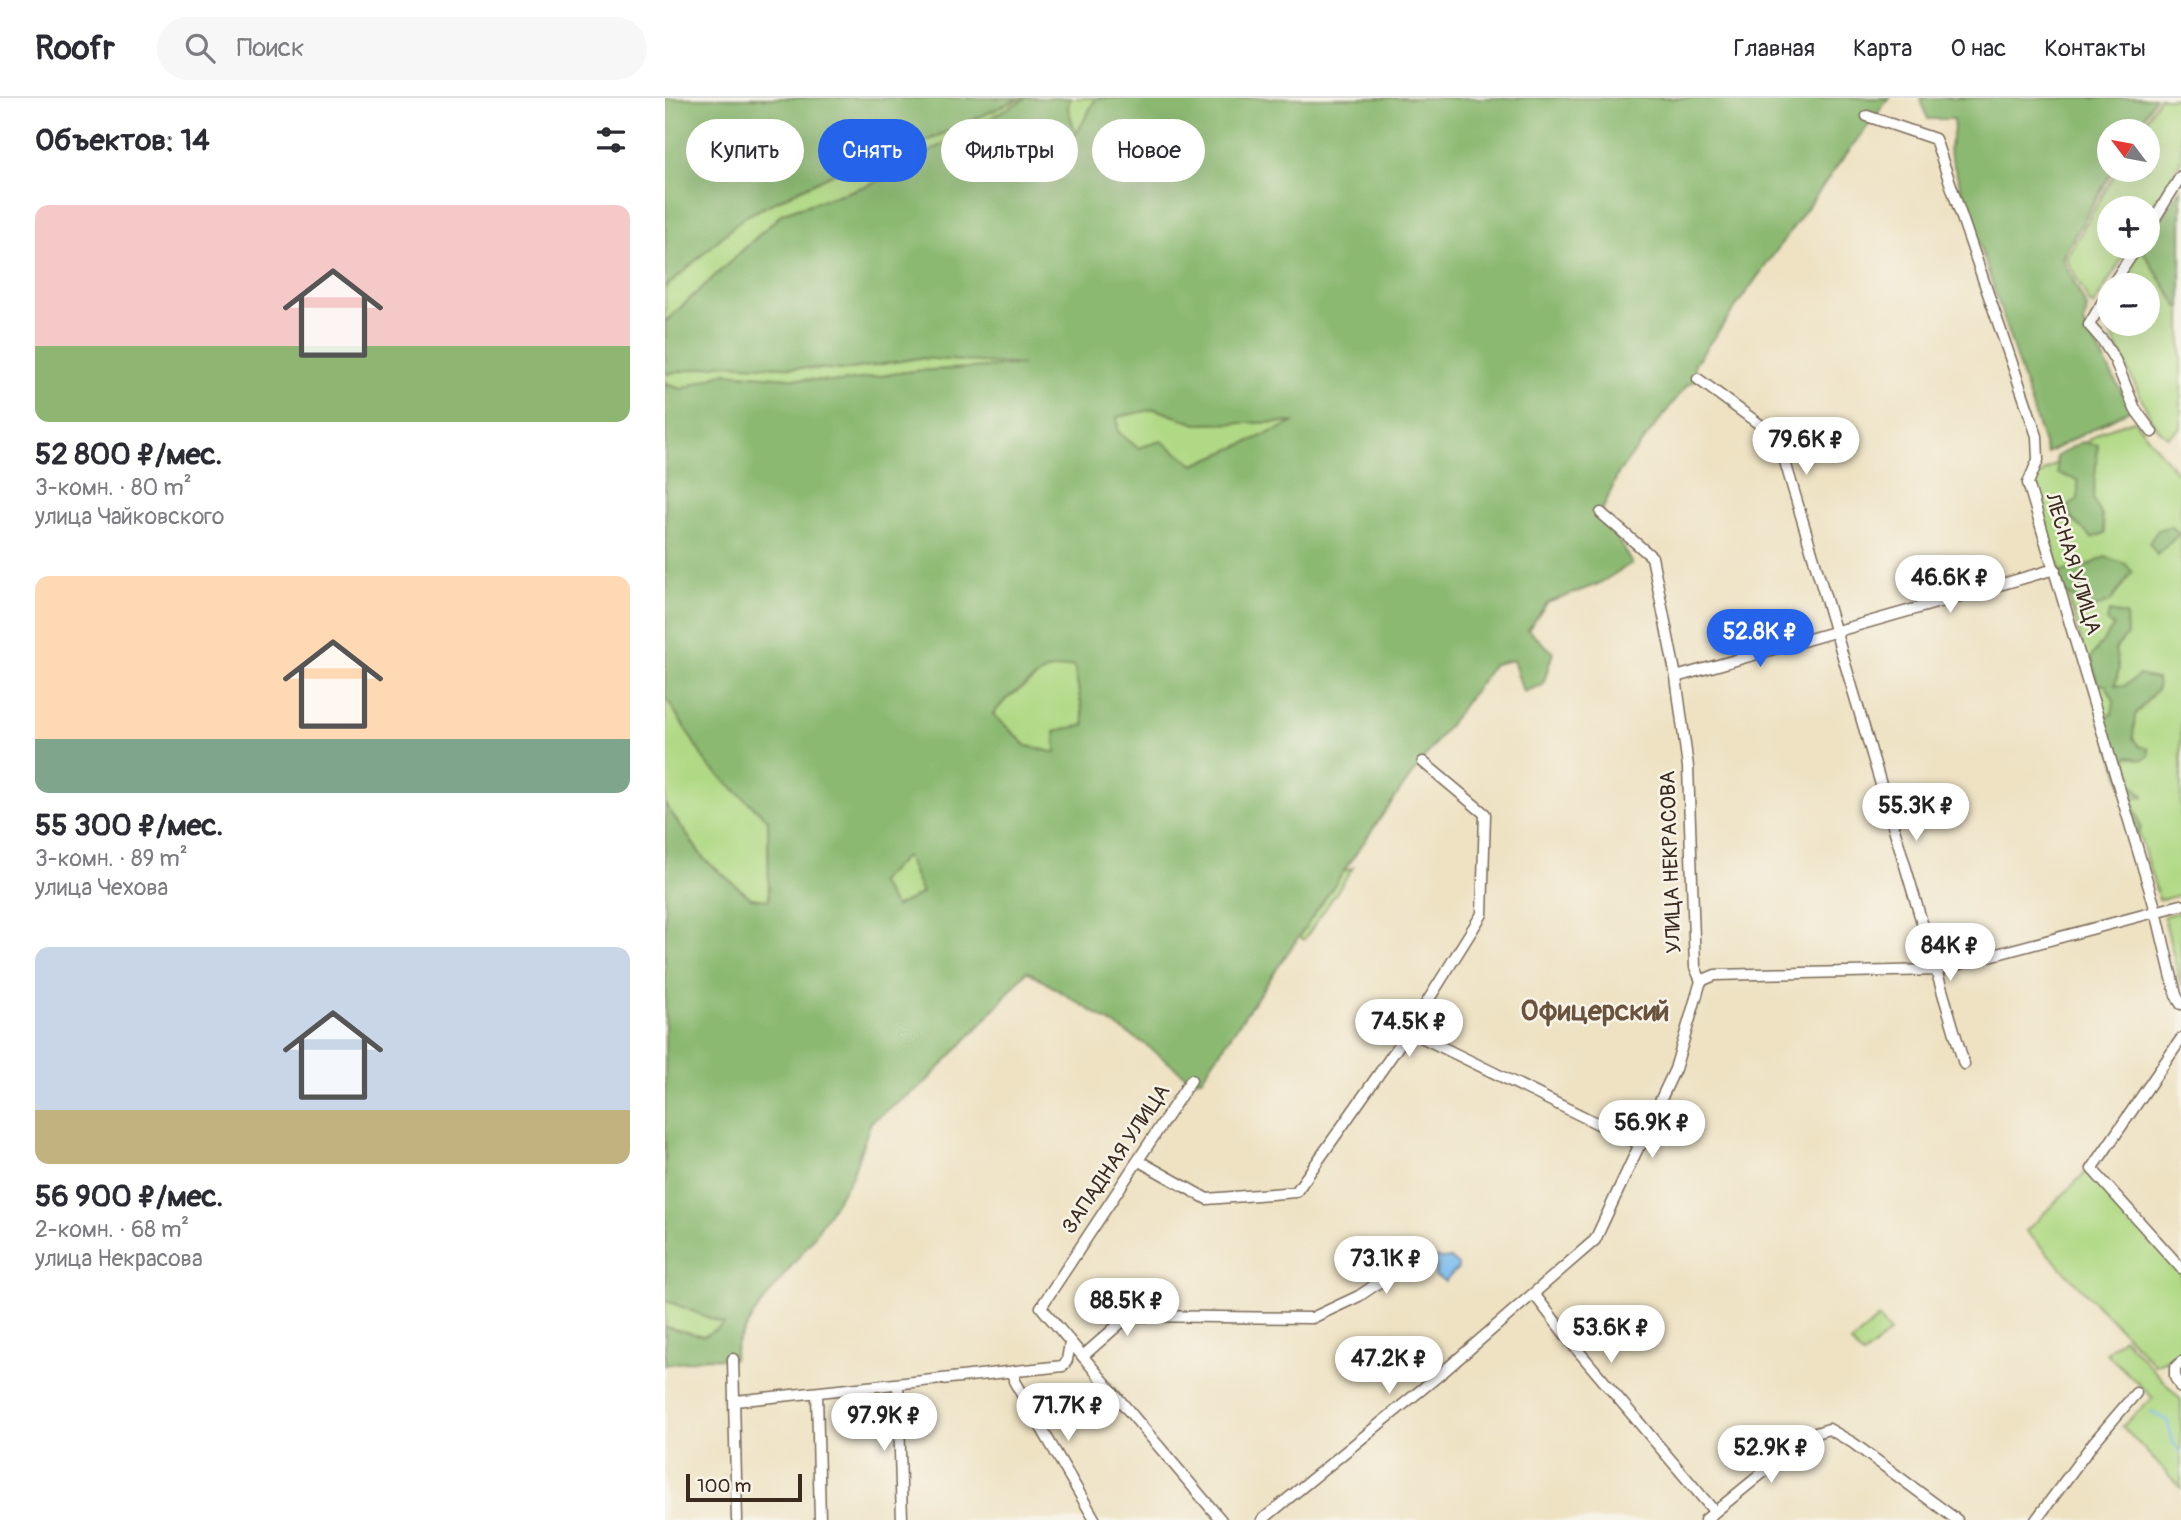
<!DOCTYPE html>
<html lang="ru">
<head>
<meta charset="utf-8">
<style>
	:root { --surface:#fff; --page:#f7f7f7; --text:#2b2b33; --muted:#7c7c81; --line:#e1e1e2; --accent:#2563eb }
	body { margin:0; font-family:Pangolin,sans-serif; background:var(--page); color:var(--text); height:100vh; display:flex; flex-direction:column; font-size:26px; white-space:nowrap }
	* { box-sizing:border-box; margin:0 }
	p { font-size:23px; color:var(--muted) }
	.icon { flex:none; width:38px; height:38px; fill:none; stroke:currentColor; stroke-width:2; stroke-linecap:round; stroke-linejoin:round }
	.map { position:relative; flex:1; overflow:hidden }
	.sheet { display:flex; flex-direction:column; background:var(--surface); width:665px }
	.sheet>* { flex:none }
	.hud { position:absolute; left:21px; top:21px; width:665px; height:63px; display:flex; gap:14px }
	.needle { width:46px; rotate:302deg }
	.tools { position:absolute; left:1432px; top:21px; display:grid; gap:14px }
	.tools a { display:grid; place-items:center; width:63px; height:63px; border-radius:50%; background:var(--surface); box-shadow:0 7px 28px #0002; font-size:35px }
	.scale { position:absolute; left:21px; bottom:18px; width:116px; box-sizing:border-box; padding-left:7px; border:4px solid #3b2a1e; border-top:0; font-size:19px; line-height:24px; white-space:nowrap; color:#3b2a1e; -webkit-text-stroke:5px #f7f3e8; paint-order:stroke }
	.price { position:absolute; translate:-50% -60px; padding:0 16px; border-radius:24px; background:#fff; color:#222; font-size:23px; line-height:46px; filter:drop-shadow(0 2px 4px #0008) }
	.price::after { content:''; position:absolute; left:50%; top:42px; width:21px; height:16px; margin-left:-10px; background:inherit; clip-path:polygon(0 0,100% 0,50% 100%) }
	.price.active { background:var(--accent); color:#fff }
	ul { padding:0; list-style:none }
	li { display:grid; align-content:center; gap:14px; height:371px; padding:0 35px }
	li span { display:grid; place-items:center; height:217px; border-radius:14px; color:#555 }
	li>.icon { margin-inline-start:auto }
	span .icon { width:126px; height:126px; fill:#fffc; stroke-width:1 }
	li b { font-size:30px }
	h2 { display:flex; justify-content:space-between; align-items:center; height:84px; padding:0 35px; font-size:30px }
	.tag { padding:0 24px; border-radius:32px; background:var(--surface); box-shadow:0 7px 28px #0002; font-size:24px; line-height:63px }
	.tag.active { background:var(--accent); color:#fff }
	header { display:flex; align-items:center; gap:42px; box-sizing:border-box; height:98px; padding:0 35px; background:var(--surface); border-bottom:2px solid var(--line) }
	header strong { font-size:33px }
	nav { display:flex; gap:38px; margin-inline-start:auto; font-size:24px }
	.search { width:490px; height:63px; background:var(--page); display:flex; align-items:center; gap:18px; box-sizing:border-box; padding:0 24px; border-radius:38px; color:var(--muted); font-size:26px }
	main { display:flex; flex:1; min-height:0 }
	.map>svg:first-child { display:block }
	.green { fill:#b0d985; stroke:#768252; stroke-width:2 }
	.forest { fill:#8cb972; stroke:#647248; stroke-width:2; fill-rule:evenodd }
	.water { fill:#7bbcf0; stroke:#5b7387; stroke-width:2 }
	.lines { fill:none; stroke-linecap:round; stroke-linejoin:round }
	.stream { stroke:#7bbcf0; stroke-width:2.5 }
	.minor-casing { stroke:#7a6a58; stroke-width:13 }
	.minor { stroke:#fff; stroke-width:10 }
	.labels { text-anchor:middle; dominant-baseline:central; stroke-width:5; stroke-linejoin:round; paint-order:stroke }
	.street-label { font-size:21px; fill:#3b2a1e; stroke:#f7f3e8 }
	.district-label { font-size:28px; font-weight:bold; fill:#69533d; stroke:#f7f3e8 }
</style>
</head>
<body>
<header>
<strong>Roofr</strong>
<div class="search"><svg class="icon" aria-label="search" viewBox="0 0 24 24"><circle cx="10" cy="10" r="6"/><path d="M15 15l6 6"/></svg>Поиск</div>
<nav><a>Главная</a><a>Карта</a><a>О нас</a><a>Контакты</a></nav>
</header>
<main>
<section class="sheet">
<h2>Объектов: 14<svg class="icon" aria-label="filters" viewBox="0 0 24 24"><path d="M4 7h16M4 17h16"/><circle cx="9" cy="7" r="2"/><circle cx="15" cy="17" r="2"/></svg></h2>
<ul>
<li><span style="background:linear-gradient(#f6c9c9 65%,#8fb573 0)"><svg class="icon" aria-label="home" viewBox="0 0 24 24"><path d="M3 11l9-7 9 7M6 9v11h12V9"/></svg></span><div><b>52 800 ₽/мес.</b><p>3-комн. · 80 m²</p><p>улица Чайковского</p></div></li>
<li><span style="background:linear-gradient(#ffd9b3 75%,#7fa58c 0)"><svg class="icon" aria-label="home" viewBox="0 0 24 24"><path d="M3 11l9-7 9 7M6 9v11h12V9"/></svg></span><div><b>55 300 ₽/мес.</b><p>3-комн. · 89 m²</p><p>улица Чехова</p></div></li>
<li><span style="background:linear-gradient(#c9d6e8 75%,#c2b280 0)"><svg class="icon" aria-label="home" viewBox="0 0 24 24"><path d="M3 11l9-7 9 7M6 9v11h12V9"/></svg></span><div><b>56 900 ₽/мес.</b><p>2-комн. · 68 m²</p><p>улица Некрасова</p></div></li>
</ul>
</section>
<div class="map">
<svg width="1516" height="1422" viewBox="0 0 1516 1422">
	<rect width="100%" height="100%" fill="#f7f3e8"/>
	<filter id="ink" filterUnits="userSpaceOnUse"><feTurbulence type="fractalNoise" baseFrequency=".0143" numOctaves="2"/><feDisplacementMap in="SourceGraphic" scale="14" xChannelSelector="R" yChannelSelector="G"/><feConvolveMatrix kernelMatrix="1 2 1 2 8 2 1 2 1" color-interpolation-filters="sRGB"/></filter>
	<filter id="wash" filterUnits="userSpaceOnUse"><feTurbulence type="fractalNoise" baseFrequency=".00686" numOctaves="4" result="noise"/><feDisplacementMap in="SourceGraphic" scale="28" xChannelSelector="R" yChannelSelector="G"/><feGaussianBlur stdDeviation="1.57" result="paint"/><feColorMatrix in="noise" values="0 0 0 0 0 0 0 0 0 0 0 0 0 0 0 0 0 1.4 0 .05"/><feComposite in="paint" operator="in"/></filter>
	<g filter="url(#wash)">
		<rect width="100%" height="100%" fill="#eee2c3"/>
		<path class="green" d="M355,0h6l-154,86 -89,29 -118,109v-34l79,-71 90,-44 54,-14z
			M405,0h26l-20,38 -9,-28z
			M1494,0h22v63l-34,56v-9h-38v39h20l-35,58 -4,-1 -24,-46 51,-88h30v-39h-7z
			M1477,152l39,61v117l-14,9 -13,-12 -54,-114 9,-14v27h38v-39h-31l13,-22z
			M254,260l113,7 -119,6 -72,11 -117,-9 -42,16 -17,-5v-10l59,-10 121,6z
			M490,311l42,15 100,-2 -103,43 -33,-24 -23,7 -20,-16 -1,-15z
			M1469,322l43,53 4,-1v423l-22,5 -126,-420 69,-49z
			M409,567l11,61 -29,27 -29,-7 -34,-32 13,-15 41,-29z
			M0,598l43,68 60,56 1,81 -18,-3 -47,-39 -39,-55z
			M241,757l16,39 -27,13 -16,-25z
			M688,770l-49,72 -11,-7 23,-50z
			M1516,814v75l-17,-71z
			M1423,1072l93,96v88l-26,11 -129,-134z
			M0,1202l60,24 -21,12 -39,-9z
			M1213,1220l12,14 -27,24 -12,-13z
			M1458,1239l58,63v88l-59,-62 31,-28 -47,-45z"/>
		<path class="forest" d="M0,0h355l-132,61 -54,14 -90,44 -79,71z
			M361,0h44l-2,10 8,27 20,-37h793l-51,67 -144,200 4,14 -10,5 -69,88 -18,41 31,50 -34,21 -51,19 -19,27 25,22 -10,33 -20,7 -10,-32 -19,4 -108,146 -185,269 -10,1 -46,-36 -118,-73 -44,51 -59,62 -53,38 -20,56 -40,63 -57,73 -17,29 -4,16 -27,-1 -41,7v-38l39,9 20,-12 -59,-24v-496l39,55 47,39 18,2 -1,-80 -61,-56 -42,-68v-312l17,5 42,-16 117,9 72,-11 110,-6 -104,-7 -74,12 -121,-6 -59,10v-52l118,-109 89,-29zM490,311l42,15 98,-2 -101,43 -33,-24 -23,7 -20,-16 -1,-15zM409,568l11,59 -30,6 1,22 -29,-7 -34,-32 13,-15 41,-29zM241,758l16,37 -27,14 -16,-25z
			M1255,0h235l-19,33h-27v39h4l-51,88 25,50 -3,16 47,85 -84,44 -98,-303 5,-20 -1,-11h-25z
			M1516,90v123l-39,-61 2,-3h3v-6z
			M1416,344l17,3 -5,54 9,17 3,17 -13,5 -20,-19 -5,-12 11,-7v-20l-20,-6 -2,-17z
			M1506,428l8,8 -22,21 -8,-12 9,-13z
			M1440,459l21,7 6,8 -22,30 -20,7 -26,-17 -6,-20 25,-4z
			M1444,514l17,3 1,20 -12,14 4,20 -4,16 9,1 15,-11 18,4 1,9 -23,27 -2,23 6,8 10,3v7l-8,4 -13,-4 -3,6 7,13 -2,8 14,13 -12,3 9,30 -4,5 -35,-116 10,-4 2,-13 -8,-16 -9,-1 -6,-27 23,-31 -7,-4z"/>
		<path class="water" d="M772,1159l3,2 10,-1 8,7v3l-13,13 -10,-5 1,-10 -5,-5z"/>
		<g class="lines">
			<path class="stream" d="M1486,1314l16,8 6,22 8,11"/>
		</g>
	</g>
	<g filter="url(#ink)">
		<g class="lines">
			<defs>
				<path id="minor" d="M1202,18l68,23 102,297 1,24 -10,23 128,428 20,84 5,9
					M1482,133l34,-55
					M1447,187l25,-38
					M1444,193l-20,34 14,16 12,19 20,49 17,23
					M1033,281l80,59 186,626
					M1011,579l379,-108
					M1036,883l14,-6 222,-5 244,-65
					M744,933l232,114
					M1516,941l-89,130 89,99
					M526,982l-150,227 180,213
					M474,1063l68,38 89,-7 113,-161 73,-117 3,-100 -62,-52
					M869,1196l40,52 140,165
					M418,1258l42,-37 12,-3 175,2 47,-22 38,-26
					M68,1261l4,161
					M1516,1264l-6,6v9l6,11
					M349,1275v8l81,139
					M233,1286l4,136
					M152,1295l3,127
					M70,1303l328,-35 4,-6 3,-17
					M597,1422l181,-148 152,-132 80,-171 26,-88 -6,-14 -7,-200 -12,-90 -24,-120 -51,-44
					M1040,1422l104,-85 20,-6 24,14 104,77
					M1371,1422l58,-78 42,-49"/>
			</defs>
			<use href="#minor" class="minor-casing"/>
			<use href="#minor" class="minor"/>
		</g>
	</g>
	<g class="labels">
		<g class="street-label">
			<text transform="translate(1408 466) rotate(73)">ЛЕСНАЯ УЛИЦА</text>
			<text transform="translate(1006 764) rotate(-92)">УЛИЦА НЕКРАСОВА</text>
			<text transform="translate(451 1061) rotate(-56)">ЗАПАДНАЯ УЛИЦА</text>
		</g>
		<g class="district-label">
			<text x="930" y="913">Офицерский</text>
		</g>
	</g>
</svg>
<div class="tools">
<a><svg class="needle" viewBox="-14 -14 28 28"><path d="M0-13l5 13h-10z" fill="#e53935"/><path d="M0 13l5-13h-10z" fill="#7c7c81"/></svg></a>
<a>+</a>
<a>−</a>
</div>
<div class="scale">100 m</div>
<b class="price" style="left:1141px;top:379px">79.6K ₽</b>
<b class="price" style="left:1285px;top:517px">46.6K ₽</b>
<b class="price active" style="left:1095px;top:571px">52.8K ₽</b>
<b class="price" style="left:1251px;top:745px">55.3K ₽</b>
<b class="price" style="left:1285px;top:885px">84K ₽</b>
<b class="price" style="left:744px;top:961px">74.5K ₽</b>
<b class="price" style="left:987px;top:1062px">56.9K ₽</b>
<b class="price" style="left:721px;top:1198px">73.1K ₽</b>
<b class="price" style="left:462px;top:1240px">88.5K ₽</b>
<b class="price" style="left:946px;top:1267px">53.6K ₽</b>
<b class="price" style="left:724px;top:1298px">47.2K ₽</b>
<b class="price" style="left:403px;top:1345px">71.7K ₽</b>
<b class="price" style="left:219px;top:1355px">97.9K ₽</b>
<b class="price" style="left:1106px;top:1387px">52.9K ₽</b>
<div class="hud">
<a class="tag">Купить</a>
<a class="tag active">Снять</a>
<a class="tag">Фильтры</a>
<a class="tag">Новое</a>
</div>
</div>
</main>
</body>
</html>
